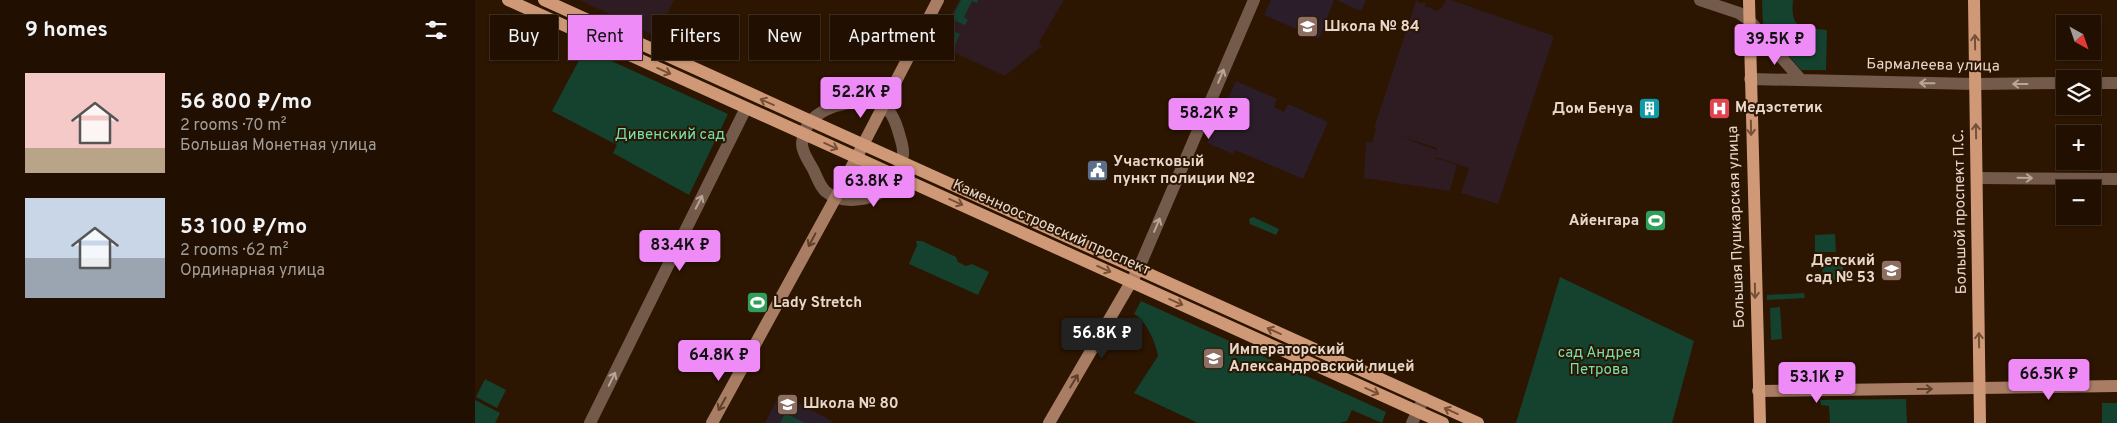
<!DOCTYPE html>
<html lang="en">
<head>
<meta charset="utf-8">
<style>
	:root { --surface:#211001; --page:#29190b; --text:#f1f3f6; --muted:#a29d99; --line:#3e3023; --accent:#ef8bf7 }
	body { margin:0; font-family:Overpass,sans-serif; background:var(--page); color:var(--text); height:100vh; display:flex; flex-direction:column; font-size:19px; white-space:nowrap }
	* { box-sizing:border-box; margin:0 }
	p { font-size:16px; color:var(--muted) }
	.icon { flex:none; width:28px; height:28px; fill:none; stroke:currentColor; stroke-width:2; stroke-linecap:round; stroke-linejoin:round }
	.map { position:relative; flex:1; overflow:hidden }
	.panel { display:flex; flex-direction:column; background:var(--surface); width:475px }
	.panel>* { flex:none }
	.top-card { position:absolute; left:15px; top:15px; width:475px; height:45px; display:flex; gap:10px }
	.needle { width:32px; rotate:140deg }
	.buttons { position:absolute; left:1581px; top:15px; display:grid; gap:10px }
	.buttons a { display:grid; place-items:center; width:45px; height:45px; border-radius:0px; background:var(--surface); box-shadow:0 1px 4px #0004,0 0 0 1px var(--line); font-size:25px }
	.price { position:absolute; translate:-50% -42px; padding:0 11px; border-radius:5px; background:var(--accent); color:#111; font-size:16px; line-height:32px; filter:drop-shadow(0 1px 2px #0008) }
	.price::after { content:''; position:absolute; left:50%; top:30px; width:15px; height:11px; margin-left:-8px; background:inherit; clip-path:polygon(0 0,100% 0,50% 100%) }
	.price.on { background:#222; color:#fff }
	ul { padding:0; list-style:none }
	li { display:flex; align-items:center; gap:15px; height:125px; padding:0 25px }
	li span { display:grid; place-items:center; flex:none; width:140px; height:100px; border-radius:0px; color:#555 }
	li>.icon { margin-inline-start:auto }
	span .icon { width:60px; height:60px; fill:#fffc; stroke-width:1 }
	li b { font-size:21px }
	h2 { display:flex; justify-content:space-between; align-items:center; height:60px; padding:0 25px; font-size:21px }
	.pill { padding:0 18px; border-radius:0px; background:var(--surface); box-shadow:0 1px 4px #0004,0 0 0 1px var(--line); font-size:18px; line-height:45px }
	.pill.on { background:var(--accent); color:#111 }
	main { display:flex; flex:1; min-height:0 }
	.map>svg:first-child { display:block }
	.industrial { fill:#2f1c22 }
	.education { fill:#2b1d29 }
	.green { fill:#14422f }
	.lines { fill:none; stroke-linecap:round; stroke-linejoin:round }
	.street { stroke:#745a4a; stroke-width:12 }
	.secondary { stroke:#a87d64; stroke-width:12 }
	.primary { stroke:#cf9977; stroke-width:12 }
	.oneway { stroke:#755036 }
	.oneway2 { stroke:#baa697 }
	.oneway3 { stroke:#5e3f29 }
	.labels { text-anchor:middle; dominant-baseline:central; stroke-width:4; stroke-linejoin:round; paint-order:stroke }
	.poi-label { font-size:15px; font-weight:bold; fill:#e8d8cb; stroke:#2c1501; text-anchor:start }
	.street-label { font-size:15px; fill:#e8d8cb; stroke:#2c1501 }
	.park-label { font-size:15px; fill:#73e0af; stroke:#2c1501 }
</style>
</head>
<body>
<main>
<section class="panel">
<h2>9 homes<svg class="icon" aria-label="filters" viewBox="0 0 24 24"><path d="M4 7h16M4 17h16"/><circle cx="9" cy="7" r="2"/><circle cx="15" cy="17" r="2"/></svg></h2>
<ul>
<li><span style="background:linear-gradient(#f6c9c9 75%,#b9a48a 0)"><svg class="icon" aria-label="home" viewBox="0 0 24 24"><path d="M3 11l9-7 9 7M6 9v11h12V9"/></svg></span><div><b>56 800 ₽/mo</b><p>2 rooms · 70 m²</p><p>Большая Монетная улица</p></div></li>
<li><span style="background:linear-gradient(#c9d6e8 60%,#9aa5b1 0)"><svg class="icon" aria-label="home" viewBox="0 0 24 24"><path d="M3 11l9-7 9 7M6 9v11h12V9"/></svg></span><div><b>53 100 ₽/mo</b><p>2 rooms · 62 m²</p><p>Ординарная улица</p></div></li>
</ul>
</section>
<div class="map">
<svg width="1642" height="423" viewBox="0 0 1642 423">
	<rect width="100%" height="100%" fill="#2c1501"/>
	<path class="industrial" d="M105,0h94l-18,36z
		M484,0h105l-25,42 3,4 -37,30 -69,-32z
		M971,0h5l103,36 -56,168 -37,-11 8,-25 -35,-11 3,-9 -38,-12 37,14 -2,8 23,7 -7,26 -86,-13 2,-37 6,2 4,-14 -2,-1 42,-127 6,3 1,-2 3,1 -1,3 12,5 5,-3z"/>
	<path class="education" d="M796,0h63l-15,39 -55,-24z
		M861,0h30l-5,11z
		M761,81l41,18 -3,8 10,5 4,-8 40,18 -25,57 -68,-29 -2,4 -26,-11z
		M305,393l52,28 -1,2h-66z"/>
	<path class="green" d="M486,0h17l-1,3 -5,-2 -8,16 4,3 -3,5 -14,-6z
		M1287,0h31c-3,31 9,28 34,30l-1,40h-25l-38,-44z
		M472,28l13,6 -8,18 -14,-7z
		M110,49l143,65 -39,81 -76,-42 4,-8 -65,-34z
		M778,217l26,12 -3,6 -26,-11 -1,-5z
		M1360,234l1,18h-21v-17z
		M441,241h6l34,16 2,5 8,4 6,-2 17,8 -11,23 -69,-31 8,-19z
		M1368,262v18l-20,1 -1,-18z
		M1085,277l134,64 -22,82h-156z
		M1329,293l1,5 -38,2v-5z
		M666,301l245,111 -4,11 -30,-13 -5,11 -7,2h-142l-64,-30 24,-37c-2,-13 -12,-36 -24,-42z
		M1305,307l2,32 -11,1 -1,-32z
		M10,379l21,11 -9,18 -21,-11z
		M1431,399l1,24h-77l-1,-17 -8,-1 -1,-5z
		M0,400l25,13 -5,10h-20z
		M1627,403h15v20h-15z
		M310,413l20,10h-25z"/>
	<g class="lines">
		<path class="street" d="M1225,0l39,13 10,7 52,60
			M1275,79l225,5 90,-1
			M1618,83h24
			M397,100c16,6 21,14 26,30 2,8 6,17 5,25 -2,9 -7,21 -12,28 -14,18 -49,23 -66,8 -5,-5 -8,-13 -11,-20 -4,-8 -12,-18 -12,-27 2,-36 42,-42 70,-44z
			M1502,178l140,1
			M663,270l116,-270
			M115,423l156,-315
			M937,423l12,-25"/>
		<path class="secondary" d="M1283,391l359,-5
			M237,423l124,-226 102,-197
			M574,423l89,-153"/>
		<path class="primary" d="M33,0l935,423
			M69,0l934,423
			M1274,0l11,423
			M1499,0l6,423"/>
	</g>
	<defs><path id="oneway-shaft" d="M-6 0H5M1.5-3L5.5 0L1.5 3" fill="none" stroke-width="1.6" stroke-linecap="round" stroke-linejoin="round" transform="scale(1.25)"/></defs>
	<g class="oneway">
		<use href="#oneway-shaft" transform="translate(1500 42) rotate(-91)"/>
		<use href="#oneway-shaft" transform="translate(189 71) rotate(24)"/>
		<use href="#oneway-shaft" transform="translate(292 102) rotate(-156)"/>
		<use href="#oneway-shaft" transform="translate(1276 128) rotate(89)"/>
		<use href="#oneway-shaft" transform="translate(1501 131) rotate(-91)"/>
		<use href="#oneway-shaft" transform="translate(356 146) rotate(24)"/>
		<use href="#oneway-shaft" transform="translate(481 202) rotate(24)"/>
		<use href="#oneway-shaft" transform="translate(629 269) rotate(24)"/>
		<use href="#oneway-shaft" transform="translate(1280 291) rotate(89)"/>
		<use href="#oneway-shaft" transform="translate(701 302) rotate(24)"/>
		<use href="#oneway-shaft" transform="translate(799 331) rotate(-156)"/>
		<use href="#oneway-shaft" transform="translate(1504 340) rotate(-91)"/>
		<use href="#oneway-shaft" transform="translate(897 391) rotate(24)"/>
		<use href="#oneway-shaft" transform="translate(976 411) rotate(-156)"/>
	</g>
	<g class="oneway2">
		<use href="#oneway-shaft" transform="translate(746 76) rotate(-67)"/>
		<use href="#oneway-shaft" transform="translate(1452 83) rotate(-179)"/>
		<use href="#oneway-shaft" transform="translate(1545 84) rotate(180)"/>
		<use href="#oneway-shaft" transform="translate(1550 178) rotate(1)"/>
		<use href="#oneway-shaft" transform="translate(224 202) rotate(-63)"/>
		<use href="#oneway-shaft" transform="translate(682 225) rotate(-67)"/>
		<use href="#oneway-shaft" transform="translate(137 379) rotate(-64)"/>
	</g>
	<g class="oneway3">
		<use href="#oneway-shaft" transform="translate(337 240) rotate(118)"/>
		<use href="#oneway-shaft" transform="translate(599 381) rotate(-59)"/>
		<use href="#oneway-shaft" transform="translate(1450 389)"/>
		<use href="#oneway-shaft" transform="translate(247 404) rotate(119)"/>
	</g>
	<defs>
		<symbol id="school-square" viewBox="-11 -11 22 22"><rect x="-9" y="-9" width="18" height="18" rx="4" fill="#8d6e63" stroke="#2c1501"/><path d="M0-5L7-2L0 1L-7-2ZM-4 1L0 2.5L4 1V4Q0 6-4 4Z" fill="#fff"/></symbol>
		<symbol id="hospital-square" viewBox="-11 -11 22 22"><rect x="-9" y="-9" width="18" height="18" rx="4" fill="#e0444e" stroke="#2c1501"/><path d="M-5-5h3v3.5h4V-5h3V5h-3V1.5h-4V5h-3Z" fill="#fff"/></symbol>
		<symbol id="building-square" viewBox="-11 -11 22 22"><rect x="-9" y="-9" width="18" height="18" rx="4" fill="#0f9aa8" stroke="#2c1501"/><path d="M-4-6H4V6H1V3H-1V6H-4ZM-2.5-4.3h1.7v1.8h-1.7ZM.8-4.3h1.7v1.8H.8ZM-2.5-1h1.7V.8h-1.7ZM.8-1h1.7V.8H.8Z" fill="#fff"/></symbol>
		<symbol id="civic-square" viewBox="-11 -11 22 22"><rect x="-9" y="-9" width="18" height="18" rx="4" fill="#5c6f8a" stroke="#2c1501"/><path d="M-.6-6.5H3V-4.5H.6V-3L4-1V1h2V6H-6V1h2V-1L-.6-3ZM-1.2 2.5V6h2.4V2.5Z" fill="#fff"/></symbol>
		<symbol id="stadium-square" viewBox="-11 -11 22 22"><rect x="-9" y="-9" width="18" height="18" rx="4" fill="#2e9e5b" stroke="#2c1501"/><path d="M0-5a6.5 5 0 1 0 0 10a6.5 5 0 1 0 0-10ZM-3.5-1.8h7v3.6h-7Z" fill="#fff"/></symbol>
		<symbol id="university-square" viewBox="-11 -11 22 22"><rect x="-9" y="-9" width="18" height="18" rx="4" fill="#8d6e63" stroke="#2c1501"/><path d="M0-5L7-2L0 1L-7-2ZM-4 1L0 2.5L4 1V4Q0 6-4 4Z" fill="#fff"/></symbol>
	</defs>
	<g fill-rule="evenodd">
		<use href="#school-square" x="820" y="14" width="25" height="25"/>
		<use href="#hospital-square" x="1232" y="96" width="25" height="25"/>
		<use href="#building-square" x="1162" y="96" width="25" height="25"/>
		<use href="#civic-square" x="610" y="158" width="25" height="25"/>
		<use href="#stadium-square" x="1168" y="208" width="25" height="25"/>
		<use href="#school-square" x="1404" y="258" width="25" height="25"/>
		<use href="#stadium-square" x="270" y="290" width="25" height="25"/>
		<use href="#university-square" x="726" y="346" width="25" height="25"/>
		<use href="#school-square" x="300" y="392" width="25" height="25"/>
	</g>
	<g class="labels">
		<g class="poi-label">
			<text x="849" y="27">Школа № 84</text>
			<text x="1260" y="108">Медэстетик</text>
			<text x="1158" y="109" text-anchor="end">Дом Бенуа</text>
			<text x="638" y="162">Участковый<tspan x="638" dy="17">пункт полиции №2</tspan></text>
			<text x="1164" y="221" text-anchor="end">Айенгара</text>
			<text x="1400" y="261" text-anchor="end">Детский<tspan x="1400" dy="17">сад № 53</tspan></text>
			<text x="298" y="303">Lady Stretch</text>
			<text x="754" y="350">Императорский<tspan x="754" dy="17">Александровский лицей</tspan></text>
			<text x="328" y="404">Школа № 80</text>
		</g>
		<g class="street-label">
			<text transform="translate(1458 66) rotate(1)">Бармалеева улица</text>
			<text transform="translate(1486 212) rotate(-91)">Большой проспект П.С.</text>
			<text transform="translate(1262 227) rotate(-92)">Большая Пушкарская улица</text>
			<text transform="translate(576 228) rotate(24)">Каменноостровский проспект</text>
		</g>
		<g class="park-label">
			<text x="195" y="135">Дивенский сад</text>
			<text x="1124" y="353">сад Андрея<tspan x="1124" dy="17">Петрова</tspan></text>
		</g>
	</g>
</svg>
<div class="buttons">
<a><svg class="needle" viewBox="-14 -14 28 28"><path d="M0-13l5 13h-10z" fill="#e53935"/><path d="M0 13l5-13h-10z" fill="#a29d99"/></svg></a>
<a><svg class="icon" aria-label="layers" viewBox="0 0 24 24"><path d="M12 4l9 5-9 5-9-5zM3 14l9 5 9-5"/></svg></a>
<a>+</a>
<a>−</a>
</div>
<b class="price" style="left:1300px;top:66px">39.5K ₽</b>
<b class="price" style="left:386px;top:119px">52.2K ₽</b>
<b class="price" style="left:734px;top:140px">58.2K ₽</b>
<b class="price" style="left:399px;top:208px">63.8K ₽</b>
<b class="price" style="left:205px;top:272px">83.4K ₽</b>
<b class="price on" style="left:627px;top:360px">56.8K ₽</b>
<b class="price" style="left:244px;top:382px">64.8K ₽</b>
<b class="price" style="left:1574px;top:401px">66.5K ₽</b>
<b class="price" style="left:1342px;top:404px">53.1K ₽</b>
<div class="top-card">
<a class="pill">Buy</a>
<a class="pill on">Rent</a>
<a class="pill">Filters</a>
<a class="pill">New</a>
<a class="pill">Apartment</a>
</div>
</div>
</main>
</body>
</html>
